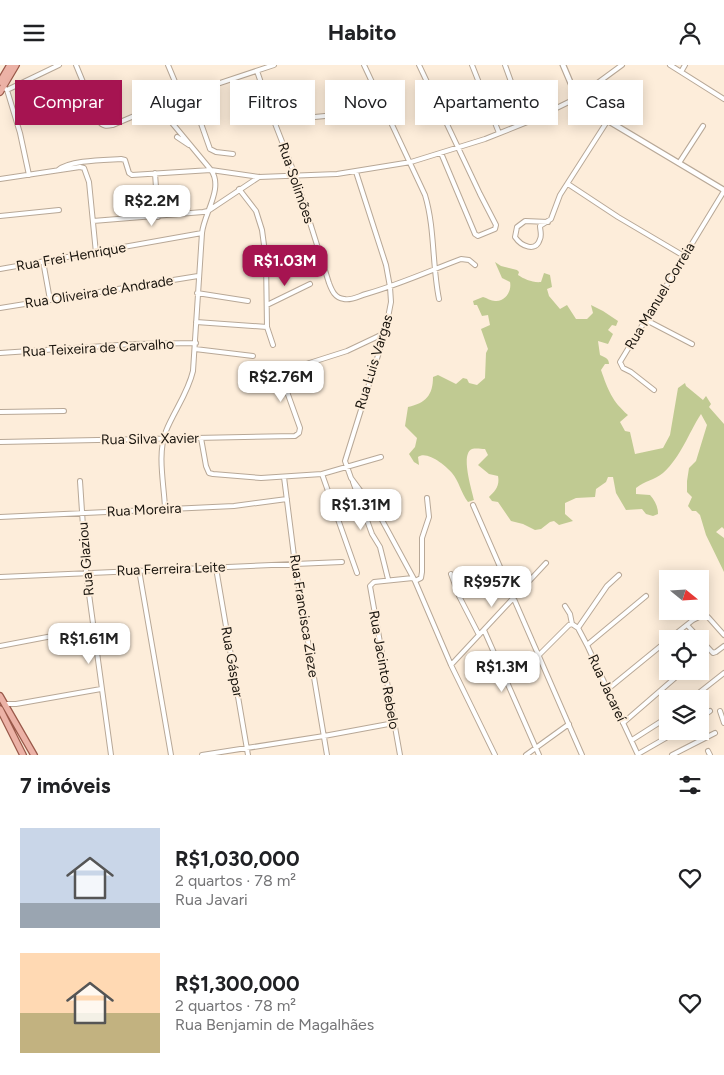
<!DOCTYPE html>
<html lang="pt">
<head>
<meta charset="utf-8">
<style>
	:root { --surface:#fff; --page:#f2f2f2; --text:#202124; --muted:#757577; --accent:#a61451 }
	body { margin:0; font-family:Figtree,sans-serif; background:var(--page); color:var(--text); height:100vh; display:flex; flex-direction:column; font-size:19px; white-space:nowrap }
	* { box-sizing:border-box; margin:0 }
	p { font-size:16px; color:var(--muted) }
	.icon { flex:none; width:28px; height:28px; fill:none; stroke:currentColor; stroke-width:2; stroke-linecap:round; stroke-linejoin:round }
	.map { position:relative; height:690px; overflow:hidden }
	.drawer { display:flex; flex-direction:column; background:var(--surface); flex:1 }
	.drawer>* { flex:none }
	.hud { position:absolute; left:15px; top:15px; width:695px; height:45px; display:flex; gap:10px }
	.needle { width:32px; rotate:108deg }
	.tools { position:absolute; left:659px; top:505px; display:grid; gap:10px }
	.tools a { display:grid; place-items:center; width:50px; height:50px; border-radius:0px; background:var(--surface); box-shadow:0 2px 12px #0003; font-size:25px }
	.price { position:absolute; translate:-50% -42px; padding:0 11px; border-radius:10px; background:#fff; color:#222; font-size:16px; line-height:32px; filter:drop-shadow(0 1px 2px #0008) }
	.price::after { content:''; position:absolute; left:50%; top:30px; width:15px; height:11px; margin-left:-8px; background:inherit; clip-path:polygon(0 0,100% 0,50% 100%) }
	.price.selected { background:var(--accent); color:#fff }
	ul { padding:0; list-style:none }
	li { display:flex; align-items:center; gap:15px; height:125px; padding:0 20px }
	li span { display:grid; place-items:center; flex:none; width:140px; height:100px; border-radius:0px; color:#555 }
	li>.icon { margin-inline-start:auto }
	span .icon { width:60px; height:60px; fill:#fffc; stroke-width:1 }
	li b { font-size:21px }
	h2 { display:flex; justify-content:space-between; align-items:center; height:60px; padding:0 20px; font-size:21px }
	.chip { padding:0 18px; border-radius:0px; background:var(--surface); box-shadow:0 2px 12px #0003; font-size:18px; line-height:45px }
	.chip.selected { background:var(--accent); color:#fff }
	header { display:flex; justify-content:space-between; align-items:center; height:65px; padding:0 20px; background:var(--surface); font-size:22px; font-weight:700 }
	.map>svg:first-child { display:block }
	.green { fill:#c0ca92 }
	.lines { fill:none; stroke-linecap:round; stroke-linejoin:round }
	.minor-casing { stroke:#b8a897; stroke-width:6 }
	.tertiary-casing { stroke:#b8a897; stroke-width:7 }
	.primary-casing { stroke:#9a594a; stroke-width:8 }
	.minor { stroke:#fff; stroke-width:4 }
	.tertiary { stroke:#fff; stroke-width:4.5 }
	.primary { stroke:#ecb2a6; stroke-width:5.5 }
	.labels { text-anchor:middle; dominant-baseline:central; stroke-width:4; stroke-linejoin:round; paint-order:stroke }
	.street-label { font-size:14px; fill:#19140d; stroke:#fdedda }
</style>
</head>
<body>
<header><svg class="icon" aria-label="menu" viewBox="0 0 24 24"><path d="M4 6h16M4 12h16M4 18h16"/></svg>Habito<svg class="icon" aria-label="person" viewBox="0 0 24 24"><circle cx="12" cy="8" r="4"/><path d="M4 21q1-7 8-7t8 7"/></svg></header>
<div class="map">
<svg width="724" height="690" viewBox="0 0 724 690">
	<rect width="100%" height="100%" fill="#fdedda"/>
	<path class="green" d="M495,197l6,4 16,4 2,2 -1,3c6,4 15,8 23,7l3,-9 6,2 2,12 -5,2 2,7 11,13 7,-4 9,14h11l6,-6 -2,-8 12,6 15,10 -2,5 -4,-1 -4,5 5,4 -5,10 -10,-3 2,14c4,2 9,3 9,9h-4l-4,6c7,20 11,31 27,45l-8,7 5,9 5,1 5,22 28,-6 7,-13 8,-47 7,-5 1,3 17,14 3,-4 5,8 -2,3 15,17v105l-2,-2 -6,5 8,6v34l-18,-37 -6,-20 -4,-4h-4l-4,-5 4,-9 -5,-5v-11l2,-13 7,-7 11,-36 -6,-11c-13,20 -20,43 -38,59 -8,7 -19,8 -27,15v6l14,1c5,6 8,11 8,19l-5,2 -7,-2 -4,-5 -16,1 -10,-17 -3,-16h-5l-2,5 -10,7 -1,8 -19,1 -11,5v11l8,7 -14,4 -5,-4 -4,1 -9,7 -6,1 -12,-6 -12,-3 -13,-19 -6,-1 -3,-4c6,-6 11,-11 9,-21l-9,-2 -11,-9 10,-10 -3,-6c-4,0 -9,-1 -13,0 -12,5 0,41 2,51l-6,2c-7,-9 -9,-21 -16,-29 -6,-7 -25,-23 -34,-16l1,8 -5,-3 -5,-8 6,-7 2,-9 -12,-12 3,-19c18,-4 25,-12 25,-30l5,-2 18,9 7,-6 4,1 2,4 8,2 8,-7 1,-25 2,-4 -7,-20 9,-4 -2,-10 -6,1 -5,-11h-3l-1,-4 10,-4c4,1 8,4 12,4 10,1 17,-10 15,-19l-8,-4z"/>
	<g class="lines">
		<defs>
			<path id="minor" d="M76,0l23,56c4,6 8,5 14,4l68,-29 93,-31
				M168,0l13,31
				M364,0l61,130c10,33 7,70 14,104
				M419,0l61,129 16,31 -1,4 -17,7 -3,-2 -34,-81
				M472,0l27,68
				M505,0l9,25
				M670,0l54,34
				M257,6l17,50 21,54 34,108c3,8 6,15 15,16 7,2 15,-3 22,-5 32,-9 63,-23 95,-35l8,1 6,5
				M681,7l4,-7
				M3,22l4,3 13,43 9,42
				M7,25l52,-25
				M158,41l53,64c13,18 -7,43 -9,63l-9,138c-5,22 -19,40 -27,60 -9,23 -2,53 -1,77
				M170,55l19,-8h6l3,3 12,34 6,3 17,2
				M274,56l112,-11
				M177,72l12,8
				M679,98l24,-37
				M58,105c12,-10 47,-10 63,-11l4,1 4,13 3,2 79,-5 48,7 78,-3 74,-12 74,-23 45,-18 47,-23 45,-33
				M356,107l30,93 4,22 1,15 -6,31 -40,128 6,17 31,42 33,61 36,84 44,90
				M155,108l3,44
				M0,114l80,-12 4,1 5,14 7,71
				M568,119l50,33 66,39
				M239,124l17,22 6,19 4,30 1,67 6,18
				M0,151l59,-6
				M93,156l110,-9 5,-1 51,-34
				M548,157l-23,-1 -8,6 -2,10c6,9 21,16 25,2 2,-4 0,-9 0,-13l11,-7 9,-24 48,-75
				M43,196l7,39
				M0,204l202,-36
				M197,228l51,8
				M267,240l43,-21
				M0,243l198,-32
				M646,255l46,24
				M196,257l71,5
				M195,284l58,7
				M0,288l134,-9 62,-1
				M654,325l-23,-18 -8,-4 -3,-6 104,-171
				M0,347l64,-1
				M201,373l5,28 3,7 4,1 48,4 61,-4 59,-17
				M0,377l295,-6 4,-3 1,-5 -14,-39 -3,-15 17,-8 47,-15 38,-18
				M322,409l35,99
				M284,412l11,87 32,191
				M80,416l6,91 25,183
				M353,417l19,52 8,13 8,32
				M473,440l109,250
				M0,452l234,-11 53,-7
				M216,503l32,187
				M139,505l32,185
				M451,509l8,22 20,39
				M0,512l342,-15
				M415,516l6,-3 1,-6v-34l7,-21 -2,-19
				M565,541l5,8 2,10
				M572,559l6,4 9,17 51,110
				M687,560l13,14
				M578,563l29,-42 12,-11
				M484,565l55,125
				M669,574l24,-19 10,-5 5,2 16,18
				M700,574l13,14 3,-1 8,-6
				M587,580l59,-49
				M0,581l94,-18
				M539,590l30,-30 3,-1
				M451,600l95,-102
				M608,624l60,-49
				M691,634l33,-26
				M5,639h11l85,-15
				M720,646l4,12
				M700,653l10,-7
				M623,658l60,-52
				M632,675l36,-23
				M708,686l2,4
				M638,689l40,-23
				M202,690l122,-19 70,-13
				M400,690l-30,-169 4,-4 39,-4
				M526,690l43,-31
				M672,690l43,-22"/>
			<path id="tertiary" d="M563,0l14,33 8,9 139,83"/>
			<path id="primary" d="M0,17l10,-17
				M0,27l16,-27
				M0,631l34,59
				M0,644l23,46"/>
		</defs>
		<use href="#minor" class="minor-casing"/>
		<use href="#tertiary" class="tertiary-casing"/>
		<use href="#primary" class="primary-casing"/>
		<use href="#minor" class="minor"/>
		<use href="#tertiary" class="tertiary"/>
		<use href="#primary" class="primary"/>
	</g>
	<g class="labels">
		<g class="street-label">
			<text transform="translate(296 118) rotate(71)">Rua Solimões</text>
			<text transform="translate(71 192) rotate(-10)">Rua Frei Henrique</text>
			<text transform="translate(99 227) rotate(-9)">Rua Oliveira de Andrade</text>
			<text transform="translate(660 231) rotate(-59)">Rua Manuel Correia</text>
			<text transform="translate(98 283) rotate(-3)">Rua Teixeira de Carvalho</text>
			<text transform="translate(374 297) rotate(-73)">Rua Luis Vargas</text>
			<text transform="translate(150 374) rotate(-1)">Rua Silva Xavier</text>
			<text transform="translate(144 445) rotate(-3)">Rua Moreira</text>
			<text transform="translate(86 494) rotate(-95)">Rua Glaziou</text>
			<text transform="translate(171 504) rotate(-2)">Rua Ferreira Leite</text>
			<text transform="translate(304 551) rotate(81)">Rua Francisca Zieze</text>
			<text transform="translate(232 597) rotate(80)">Rua Gáspar</text>
			<text transform="translate(384 605) rotate(80)">Rua Jacinto Rebelo</text>
			<text transform="translate(607 623) rotate(65)">Rua Jacareí</text>
		</g>
	</g>
</svg>
<div class="tools">
<a><svg class="needle" viewBox="-14 -14 28 28"><path d="M0-13l5 13h-10z" fill="#e53935"/><path d="M0 13l5-13h-10z" fill="#757577"/></svg></a>
<a><svg class="icon" aria-label="locate" viewBox="0 0 24 24"><circle cx="12" cy="12" r="6"/><path d="M12 2v4M12 18v4M2 12h4M18 12h4"/></svg></a>
<a><svg class="icon" aria-label="layers" viewBox="0 0 24 24"><path d="M12 4l9 5-9 5-9-5zM3 14l9 5 9-5"/></svg></a>
</div>
<b class="price" style="left:152px;top:162px">R$2.2M</b>
<b class="price selected" style="left:285px;top:222px">R$1.03M</b>
<b class="price" style="left:281px;top:338px">R$2.76M</b>
<b class="price" style="left:361px;top:466px">R$1.31M</b>
<b class="price" style="left:492px;top:543px">R$957K</b>
<b class="price" style="left:89px;top:600px">R$1.61M</b>
<b class="price" style="left:502px;top:628px">R$1.3M</b>
<div class="hud">
<a class="chip selected">Comprar</a>
<a class="chip">Alugar</a>
<a class="chip">Filtros</a>
<a class="chip">Novo</a>
<a class="chip">Apartamento</a>
<a class="chip">Casa</a>
</div>
</div>
<section class="drawer">
<h2>7 imóveis<svg class="icon" aria-label="filters" viewBox="0 0 24 24"><path d="M4 7h16M4 17h16"/><circle cx="9" cy="7" r="2"/><circle cx="15" cy="17" r="2"/></svg></h2>
<ul>
<li><span style="background:linear-gradient(#c9d6e8 75%,#9aa5b1 0)"><svg class="icon" aria-label="home" viewBox="0 0 24 24"><path d="M3 11l9-7 9 7M6 9v11h12V9"/></svg></span><div><b>R$1,030,000</b><p>2 quartos · 78 m²</p><p>Rua Javari</p></div><svg class="icon" aria-label="heart" viewBox="0 0 24 24"><path d="M12 20l-8-8c-3-5 5-10 8-4 3-6 11-1 8 4z"/></svg></li>
<li><span style="background:linear-gradient(#ffd9b3 60%,#c2b280 0)"><svg class="icon" aria-label="home" viewBox="0 0 24 24"><path d="M3 11l9-7 9 7M6 9v11h12V9"/></svg></span><div><b>R$1,300,000</b><p>2 quartos · 78 m²</p><p>Rua Benjamin de Magalhães</p></div><svg class="icon" aria-label="heart" viewBox="0 0 24 24"><path d="M12 20l-8-8c-3-5 5-10 8-4 3-6 11-1 8 4z"/></svg></li>
</ul>
</section>
</body>
</html>
